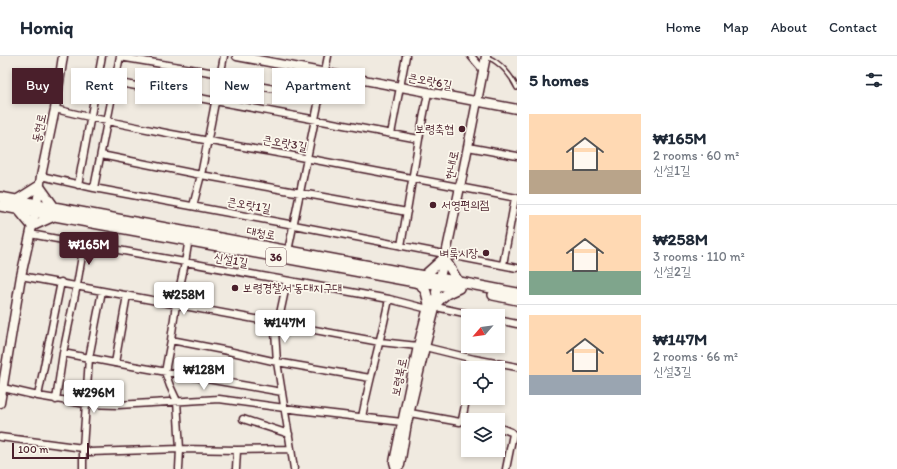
<!DOCTYPE html>
<html lang="en">
<head>
<meta charset="utf-8">
<style>
	:root { --surface:#fff; --page:#f2f2f3; --text:#1f2937; --muted:#747a83; --line:#e0e1e3; --accent:#4a1f2b }
	body { margin:0; font-family:Itim,"Poor Story",sans-serif; background:var(--page); color:var(--text); height:100vh; display:flex; flex-direction:column; font-size:15px; white-space:nowrap }
	* { box-sizing:border-box; margin:0 }
	p { font-size:13px; color:var(--muted) }
	.icon { flex:none; width:22px; height:22px; fill:none; stroke:currentColor; stroke-width:2; stroke-linecap:round; stroke-linejoin:round }
	.map { position:relative; flex:1; overflow:hidden }
	.side { display:flex; flex-direction:column; background:var(--surface); width:380px }
	.side>* { flex:none }
	.guide { position:absolute; left:12px; top:12px; width:380px; height:36px; display:flex; gap:8px }
	.needle { width:26px; rotate:242deg }
	.controls { position:absolute; left:461px; top:253px; display:grid; gap:8px }
	.controls a { display:grid; place-items:center; width:44px; height:44px; border-radius:0px; background:var(--surface); box-shadow:0 2px 6px #0003; font-size:20px }
	.scale { position:absolute; left:12px; bottom:10px; width:77px; box-sizing:border-box; padding-left:4px; border:2px solid #4a1f2b; border-top:0; font-size:11px; line-height:14px; white-space:nowrap; color:#4a1f2b; -webkit-text-stroke:3px #fbf7ec; paint-order:stroke }
	.price { position:absolute; translate:-50% -34px; padding:0 9px; border-radius:4px; background:#fff; color:#222; font-size:13px; line-height:26px; filter:drop-shadow(0 1px 2px #0008) }
	.price::after { content:''; position:absolute; left:50%; top:24px; width:12px; height:9px; margin-left:-6px; background:inherit; clip-path:polygon(0 0,100% 0,50% 100%) }
	.price.current { background:var(--accent); color:#fff }
	ul { padding:0; list-style:none }
	li { display:flex; align-items:center; gap:12px; height:100px; padding:0 12px }
	li+li { border-top:1px solid var(--line) }
	li span { display:grid; place-items:center; flex:none; width:112px; height:80px; border-radius:0px; color:#555 }
	li>.icon { margin-inline-start:auto }
	span .icon { width:48px; height:48px; fill:#fffc; stroke-width:1 }
	li b { font-size:17px }
	h2 { display:flex; justify-content:space-between; align-items:center; height:48px; padding:0 12px; font-size:17px }
	.chip { padding:0 14px; border-radius:0px; background:var(--surface); box-shadow:0 2px 6px #0003; font-size:14px; line-height:36px }
	.chip.current { background:var(--accent); color:#fff }
	header { display:flex; align-items:center; gap:24px; box-sizing:border-box; height:56px; padding:0 20px; background:var(--surface); border-bottom:1px solid var(--line) }
	header strong { font-size:19px }
	nav { display:flex; gap:22px; margin-inline-start:auto; font-size:14px }
	main { display:flex; flex:1; min-height:0 }
	.map>svg:first-child { display:block }
	.lines { fill:none; stroke-linecap:round; stroke-linejoin:round }
	.lane-casing { stroke:#4a1f2b; stroke-width:6 }
	.street-casing { stroke:#4a1f2b; stroke-width:9 }
	.secondary-casing { stroke:#4a1f2b; stroke-width:11 }
	.primary-casing { stroke:#4a1f2b; stroke-width:12 }
	.lane { stroke:#fbf7ec; stroke-width:3 }
	.street { stroke:#fbf7ec; stroke-width:6 }
	.secondary { stroke:#fbf7ec; stroke-width:8 }
	.primary { stroke:#fbf7ec; stroke-width:9 }
	.poi-dot { fill:#4a1f2b; stroke:#fbf7ec; stroke-width:1.5 }
	.labels { text-anchor:middle; dominant-baseline:central; stroke-width:3.5; stroke-linejoin:round; paint-order:stroke }
	.shield { fill:#fbf7ec; stroke:#7f6065; stroke-width:1 }
	.shield-label { font-size:11px; font-weight:bold; fill:#4a1f2b }
	.street-label { font-size:12px; fill:#4a1f2b; stroke:#fbf7ec }
	.poi-label { font-size:12px; fill:#4a1f2b; stroke:#fbf7ec; text-anchor:end }
</style>
</head>
<body>
<header>
<strong>Homiq</strong>
<nav><a>Home</a><a>Map</a><a>About</a><a>Contact</a></nav>
</header>
<main>
<div class="map">
<svg width="517" height="413" viewBox="0 0 517 413">
	<rect width="100%" height="100%" fill="#f0eae0"/>
	<filter id="ink" filterUnits="userSpaceOnUse"><feTurbulence type="fractalNoise" baseFrequency=".025" numOctaves="2"/><feDisplacementMap in="SourceGraphic" scale="8" xChannelSelector="R" yChannelSelector="G"/><feConvolveMatrix kernelMatrix="1 2 1 2 8 2 1 2 1" color-interpolation-filters="sRGB"/></filter>
	<g filter="url(#ink)">
		<g class="lines">
			<defs>
				<path id="lane" d="M487,1c13,5 24,18 30,31"/>
				<path id="street" d="M471,0l12,14
					M120,1l101,17
					M220,23l99,18
					M115,26l100,19 204,38
					M55,53c82,20 166,34 250,49 71,13 141,27 212,40
					M391,78l15,-78
					M468,91l49,9
					M101,99l100,20 206,37
					M41,120l53,12 200,37 223,43
					M78,129l24,-129
					M94,132l26,-132
					M193,150l8,-31 23,-119
					M30,178l359,65 39,10
					M401,190l18,-107 9,-46
					M288,195l40,-195
					M503,209l12,-67
					M21,220l359,66 38,4
					M287,225l-9,42 -3,8 2,31 14,87
					M436,251l42,9
					M498,264l19,4
					M171,284l57,11 49,11 93,16
					M425,291l49,12 43,8
					M63,297l52,10 167,29
					M115,307l12,-68
					M472,312l2,-9
					M3,332l35,8 48,8 32,1 101,-6 80,11 103,12
					M38,340l23,-114
					M56,344l7,-47 14,-68 7,-41
					M410,357l50,9 2,-2
					M362,361c8,-40 19,-78 27,-118
					M243,363l46,15
					M462,364l6,-30
					M498,371l13,5 2,2 -7,35
					M0,381l83,11 7,4 90,-3 57,1 54,-1 3,20
					M83,413v-21l6,-90 13,-67
					M179,413l1,-20 -3,-48 -7,-15 -5,-14 6,-32 5,-36 9,-41 4,-25
					M236,413l1,-19"/>
				<path id="secondary" d="M237,0l280,53
					M0,347l21,-127 16,-72 4,-28 14,-67 8,-53
					M396,413l4,-4 7,-42 18,-76 12,-46 -1,-9 10,-38 14,-67 26,-131
					M396,413l-2,-7 24,-116 12,-47"/>
				<path id="primary" d="M0,141l424,79 15,2 78,15
					M17,144l22,-14 15,21
					M0,150l420,77 39,5
					M18,153l14,17 22,-10
					M424,220l20,-18 15,25
					M420,227l6,9 3,12
					M493,239l24,5
					M436,248c8,-10 12,-11 23,-16"/>
			</defs>
			<use href="#lane" class="lane-casing"/>
			<use href="#street" class="street-casing"/>
			<use href="#secondary" class="secondary-casing"/>
			<use href="#primary" class="primary-casing"/>
			<use href="#lane" class="lane"/>
			<use href="#street" class="street"/>
			<use href="#secondary" class="secondary"/>
			<use href="#primary" class="primary"/>
		</g>
	</g>
	<g class="poi-dot">
		<circle cx="462" cy="73" r="4"/>
		<circle cx="433" cy="149" r="4"/>
		<circle cx="486" cy="197" r="4"/>
		<circle cx="235" cy="232" r="4"/>
	</g>
	<g class="labels">
		<rect class="shield" x="266" y="192" width="20" height="18" rx="3"/>
		<g class="shield-label">
			<text x="276" y="201">36</text>
		</g>
		<g class="street-label">
			<text transform="translate(430 25) rotate(11)">큰오랏6길</text>
			<text transform="translate(39 72) rotate(-78)">동현로</text>
			<text transform="translate(285 87) rotate(10)">큰오랏3길</text>
			<text transform="translate(452 109) rotate(-79)">한내로</text>
			<text transform="translate(249 149) rotate(10)">큰오랏1길</text>
			<text transform="translate(261 177) rotate(11)">대청로</text>
			<text transform="translate(231 204) rotate(10)">신설1길</text>
			<text transform="translate(399 321) rotate(-78)">보령북로</text>
		</g>
		<g class="poi-label">
			<text x="454" y="73">보령축협</text>
			<text x="441" y="149" text-anchor="start">서영편의점</text>
			<text x="478" y="197">벼룩시장</text>
			<text x="243" y="232" text-anchor="start">보령경찰서 동대지구대</text>
		</g>
	</g>
</svg>
<div class="controls">
<a><svg class="needle" viewBox="-14 -14 28 28"><path d="M0-13l5 13h-10z" fill="#e53935"/><path d="M0 13l5-13h-10z" fill="#747a83"/></svg></a>
<a><svg class="icon" aria-label="locate" viewBox="0 0 24 24"><circle cx="12" cy="12" r="6"/><path d="M12 2v4M12 18v4M2 12h4M18 12h4"/></svg></a>
<a><svg class="icon" aria-label="layers" viewBox="0 0 24 24"><path d="M12 4l9 5-9 5-9-5zM3 14l9 5 9-5"/></svg></a>
</div>
<div class="scale">100 m</div>
<b class="price current" style="left:89px;top:210px">₩165M</b>
<b class="price" style="left:184px;top:260px">₩258M</b>
<b class="price" style="left:285px;top:288px">₩147M</b>
<b class="price" style="left:204px;top:335px">₩128M</b>
<b class="price" style="left:94px;top:358px">₩296M</b>
<div class="guide">
<a class="chip current">Buy</a>
<a class="chip">Rent</a>
<a class="chip">Filters</a>
<a class="chip">New</a>
<a class="chip">Apartment</a>
</div>
</div>
<section class="side">
<h2>5 homes<svg class="icon" aria-label="filters" viewBox="0 0 24 24"><path d="M4 7h16M4 17h16"/><circle cx="9" cy="7" r="2"/><circle cx="15" cy="17" r="2"/></svg></h2>
<ul>
<li><span style="background:linear-gradient(#ffd9b3 70%,#b9a48a 0)"><svg class="icon" aria-label="home" viewBox="0 0 24 24"><path d="M3 11l9-7 9 7M6 9v11h12V9"/></svg></span><div><b>₩165M</b><p>2 rooms · 60 m²</p><p>신설1길</p></div></li>
<li><span style="background:linear-gradient(#ffd9b3 70%,#7fa58c 0)"><svg class="icon" aria-label="home" viewBox="0 0 24 24"><path d="M3 11l9-7 9 7M6 9v11h12V9"/></svg></span><div><b>₩258M</b><p>3 rooms · 110 m²</p><p>신설2길</p></div></li>
<li><span style="background:linear-gradient(#ffd9b3 75%,#9aa5b1 0)"><svg class="icon" aria-label="home" viewBox="0 0 24 24"><path d="M3 11l9-7 9 7M6 9v11h12V9"/></svg></span><div><b>₩147M</b><p>2 rooms · 66 m²</p><p>신설3길</p></div></li>
</ul>
</section>
</main>
</body>
</html>
